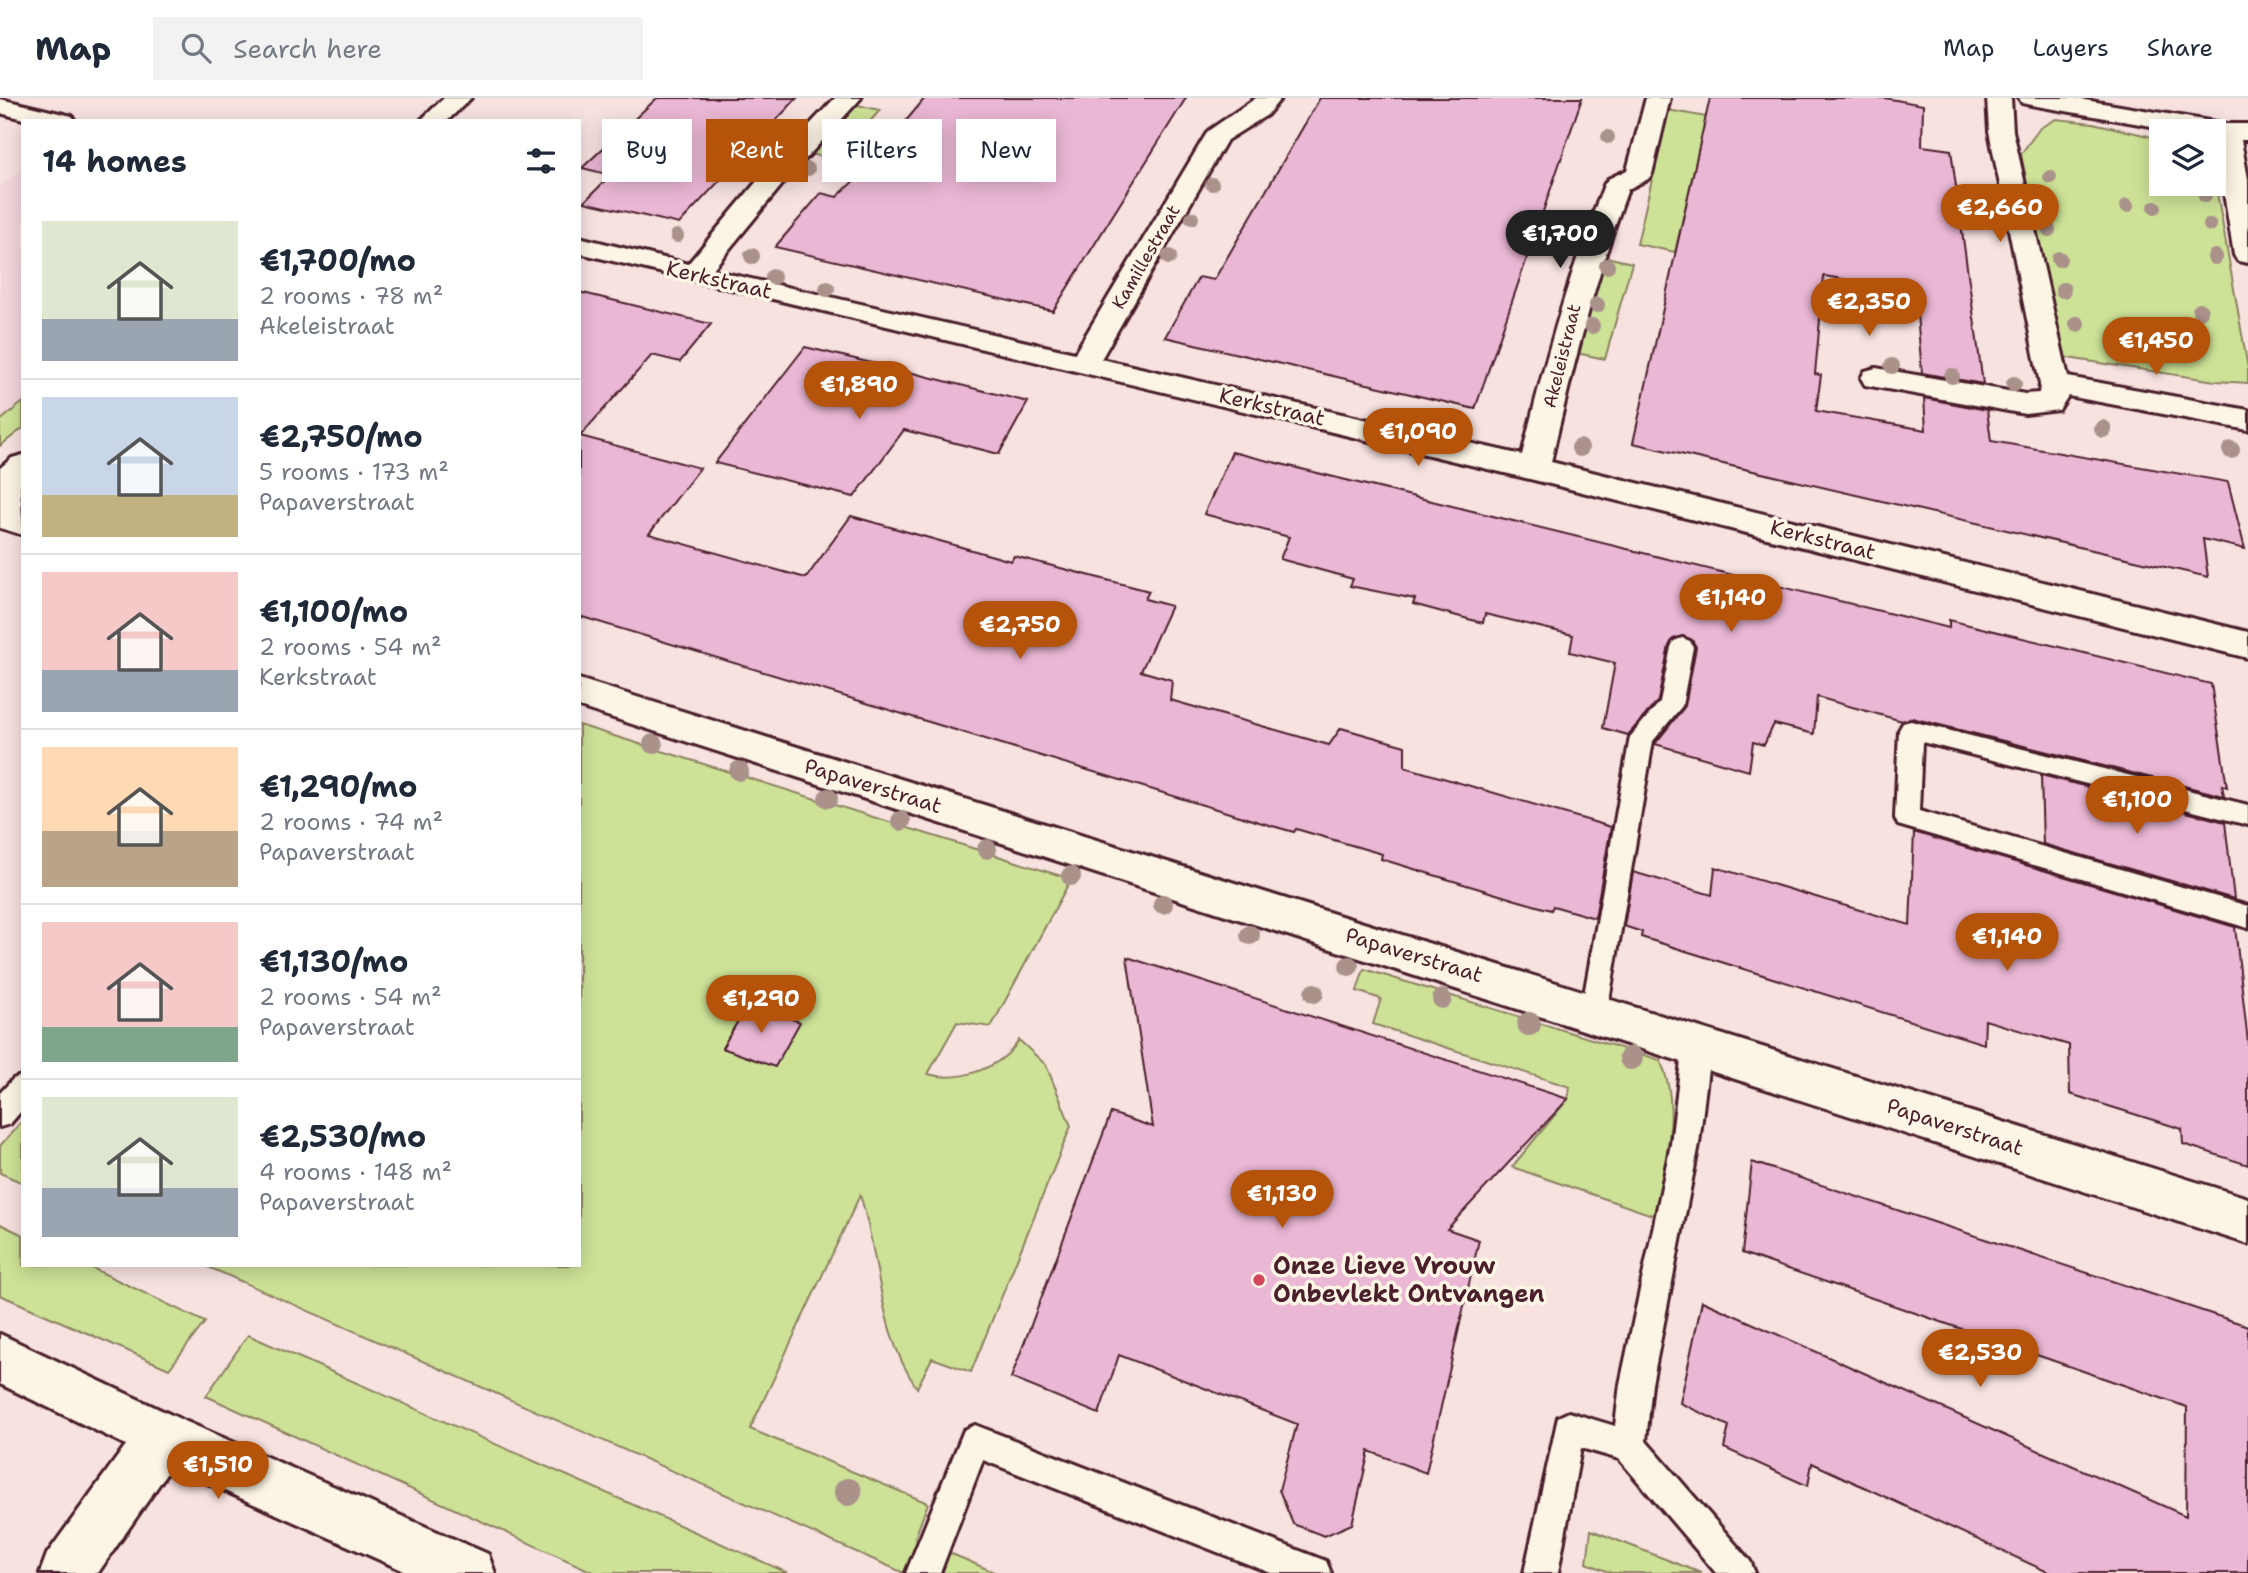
<!DOCTYPE html>
<html lang="en">
<head>
<meta charset="utf-8">
<style>
	:root { --surface:#fff; --page:#f2f2f3; --text:#1f2937; --muted:#747a83; --line:#e0e1e3; --accent:#b45309 }
	body { margin:0; font-family:"Shantell Sans",sans-serif; background:var(--page); color:var(--text); height:100vh; display:flex; flex-direction:column; font-size:26px; white-space:nowrap }
	* { box-sizing:border-box; margin:0 }
	p { font-size:23px; color:var(--muted) }
	.icon { flex:none; width:38px; height:38px; fill:none; stroke:currentColor; stroke-width:2; stroke-linecap:round; stroke-linejoin:round }
	.map { position:relative; flex:1; overflow:hidden }
	.sheet { position:absolute; left:21px; top:21px; width:560px; height:1148px; display:flex; flex-direction:column; background:var(--surface); border-radius:0px; box-shadow:0 4px 18px #0003 }
	.sheet>* { flex:none }
	.guide { position:absolute; left:602px; top:21px; width:665px; height:63px; display:flex; gap:14px }
	.buttons { position:absolute; left:2149px; top:21px; display:grid; gap:14px }
	.buttons a { display:grid; place-items:center; width:77px; height:77px; border-radius:0px; background:var(--surface); box-shadow:0 4px 18px #0003; font-size:35px }
	.price { position:absolute; translate:-50% -60px; padding:0 16px; border-radius:24px; background:var(--accent); color:#fff; font-size:23px; line-height:46px; filter:drop-shadow(0 2px 4px #0008) }
	.price::after { content:''; position:absolute; left:50%; top:42px; width:21px; height:16px; margin-left:-10px; background:inherit; clip-path:polygon(0 0,100% 0,50% 100%) }
	.price.selected { background:#222; color:#fff }
	ul { padding:0; list-style:none }
	li { display:flex; align-items:center; gap:21px; height:175px; padding:0 21px }
	li+li { border-top:2px solid var(--line) }
	li span { display:grid; place-items:center; flex:none; width:196px; height:140px; border-radius:0px; color:#555 }
	li>.icon { margin-inline-start:auto }
	span .icon { width:84px; height:84px; fill:#fffc; stroke-width:1 }
	li b { font-size:30px }
	h2 { display:flex; justify-content:space-between; align-items:center; height:84px; padding:0 21px; font-size:30px }
	.tag { padding:0 24px; border-radius:0px; background:var(--surface); box-shadow:0 4px 18px #0003; font-size:24px; line-height:63px }
	.tag.selected { background:var(--accent); color:#fff }
	header { display:flex; align-items:center; gap:42px; box-sizing:border-box; height:98px; padding:0 35px; background:var(--surface); border-bottom:2px solid var(--line) }
	header strong { font-size:33px }
	nav { display:flex; gap:38px; margin-inline-start:auto; font-size:24px }
	.search { width:490px; height:63px; background:var(--page); display:flex; align-items:center; gap:18px; box-sizing:border-box; padding:0 24px; border-radius:0px; color:var(--muted); font-size:26px }
	.map>svg:first-child { display:block }
	.built { fill:#f3d5dc }
	.green { fill:#cde297; stroke:#8c8061; stroke-width:2 }
	.building { fill:#eab7d4; stroke:#4a1f2b; stroke-width:2 }
	.lines { fill:none; stroke-linecap:round; stroke-linejoin:round }
	.service-casing { stroke:#4a1f2b; stroke-width:6 }
	.minor-casing { stroke:#4a1f2b; stroke-width:6 }
	.service { fill:#fcf5e5; fill-rule:evenodd }
	.minor { fill:#fcf5e5; fill-rule:evenodd }
	.tree { fill:#aa928b }
	.poi-dot { fill:#d1495b; stroke:#fcf5e5; stroke-width:2.5 }
	.labels { text-anchor:middle; dominant-baseline:central; stroke-width:7; stroke-linejoin:round; paint-order:stroke }
	.far-street-label { font-size:18px; fill:#4a1f2b; stroke:#fcf5e5 }
	.street-label { font-size:21px; fill:#4a1f2b; stroke:#fcf5e5 }
	.near-poi-label { font-size:24px; font-weight:bold; fill:#4a1f2b; stroke:#fcf5e5; text-anchor:start }
</style>
</head>
<body>
<header>
<strong>Map</strong>
<div class="search"><svg class="icon" aria-label="search" viewBox="0 0 24 24"><circle cx="10" cy="10" r="6"/><path d="M15 15l6 6"/></svg>Search here</div>
<nav><a>Map</a><a>Layers</a><a>Share</a></nav>
</header>
<div class="map">
<svg width="2248" height="1475" viewBox="0 0 2248 1475">
	<rect width="100%" height="100%" fill="#f7e2e0"/>
	<filter id="ink" filterUnits="userSpaceOnUse"><feTurbulence type="fractalNoise" baseFrequency=".0143" numOctaves="2"/><feDisplacementMap in="SourceGraphic" scale="14" xChannelSelector="R" yChannelSelector="G"/><feConvolveMatrix kernelMatrix="1 2 1 2 8 2 1 2 1" color-interpolation-filters="sRGB"/></filter>
	<g filter="url(#ink)">
		<path class="built" d="M23,72v232l-23,18v-234z"/>
		<path class="green" d="M853,6l27,6 -43,49 -28,-5z
			M1668,12l38,7 -31,135 -38,-8z
			M2056,21l37,4 68,16v45h53v-8l34,192v15l-33,-2 -153,-24 -41,-203 19,-26z
			M794,30l17,3 -40,45 -17,-4z
			M1602,158l30,7 -27,96 -33,-7z
			M23,304v26l-23,18v-25z
			M579,627l492,154 -80,148 -34,-5 -29,52c31,9 74,-6 91,-34l27,25 25,61 -100,246 -39,-14 -15,30c-40,-57 -36,-129 -57,-193l-110,234 178,74 -13,35 81,35h-92l-700,-308h375z
			M1364,871l296,91c23,48 3,106 -5,156l-143,-49 56,-68 2,-12 -197,-63 8,-25 -24,-8z
			M23,1022v63l-23,-10v-27z
			M0,1126l23,11v30h63l119,57 -36,47 -169,-74z
			M248,1237l540,238h-193l-389,-177z
			M1591,1432l110,43h-90l-24,-10z"/>
		<path class="building" d="M657,0h140l-118,126 -95,-22 27,-27 -29,-7z
			M925,0h261l-133,213 -278,-64 46,-54 16,4 28,-27z
			M1320,0h262l-107,311 -310,-72 34,-60 15,3z
			M1710,0h175l38,7 -1,41 29,4 32,234 -61,-11 -7,-82 -91,-15 -9,98 6,1 -5,36 110,19 -2,-32 63,12 4,31 237,41 17,67 -42,-10 5,38 -575,-134z
			M579,194l132,32 -31,38 -28,-7 -72,81 120,32 -51,66 157,44 45,-62 160,45 3,-5 135,35 -4,8 26,7 -30,65 31,9 -2,20 159,45 12,-17 64,18v21l206,60 -16,91 -42,-12 -2,4 -35,-10 -135,-41 1,-5 -86,-25 -2,3 -25,-7 -690,-209z
			M805,249l96,23 127,32 -29,52 -95,-24 -50,67 -139,-34z
			M1232,354l717,176v-8l262,64 16,103 -5,-2 2,11 -312,-78 -10,3 -85,-24 -3,37 -40,-10 -10,21 -11,-3 -4,29 -94,-27 30,-38 11,-59 -4,-7 -9,-4 -10,3 -4,7 -11,55 -30,34 -25,-7 12,-65 -45,-11 3,-17 -88,-21 -2,9 -70,-19 2,-5 -65,-13 3,-7 -73,-20 9,-22 -85,-23z
			M2041,677l184,47 9,77 -191,-55z
			M1914,734l321,95 13,115v123l-65,-21 -1,-15 -112,-35 -1,-49 -84,-25 -1,24 -343,-107 1,-5 -18,-6 9,-54 79,23 3,-28 195,58z
			M1127,859l441,142 -121,130 32,11 -53,233 -57,-22 -17,73 -28,12 -31,-12 -14,-34 18,-66 -178,-69 -20,59 -88,-36 100,-265 42,14z
			M748,906l52,18 -25,45 -53,-19z
			M1752,1064l496,164v247h-198l-238,-110 -4,23 -84,-38 5,-22 -49,-23 22,-102 484,215 1,-109 -445,-154z"/>
		<g class="lines">
			<defs>
				<path id="service" d="M1682,540l8,3 3,6 -11,59 -29,35 -46,271 -4,9 -9,3 -9,-3 -4,-9 49,-275 30,-35 11,-55 3,-6z
					M1911,623l337,84v20l-326,-83 -3,69 329,95v22l-350,-103 -3,-7 4,-88 4,-7z
					M1697,933l10,4 4,9 -12,100 -47,240 -6,57 104,120 5,12h-39l-97,-114 -38,-11 -23,125h-34l34,-156 11,-5 46,14 5,-42 51,-240 12,-100 4,-9z
					M23,977v34l-13,15 -10,3v-34l13,-14z
					M975,1327l351,136 5,12h-60l-288,-113 -43,113h-34l58,-143z"/>
				<path id="minor" d="M444,0h27l-24,23h-27z
					M835,0h26l-80,88 -69,84 363,83 133,-222 48,-33h25l-14,17 -40,25 -126,219 421,96c22,-92 47,-182 82,-270l4,-6 19,-9 19,-72h24l-18,76 -4,5 -20,10c-33,90 -56,180 -77,273l697,170v26l-714,-178 -955,-227v-16l109,27 75,-90z
					M1987,0h24l2,33 55,246 180,33v20l-180,-34 -9,14 -34,4 -160,-29 -4,-7 4,-7 11,-3 149,26 14,-1 1,-9 -51,-253z
					M2019,0h54l154,26h21v16h-7l7,39v84l-10,-2 -4,-6 -20,-124h-34l-149,-26 -9,-2z
					M0,1l72,17 3,5h-44l-31,-8z
					M23,357v28l-3,3 3,49 -23,-7v-60l12,-10z
					M579,581l1669,519v46l-1669,-537z
					M0,1236l180,85 308,135 7,19h-86l-238,-106 -73,106h-58l7,-19 79,-109 -126,-61z"/>
			</defs>
			<use href="#service" class="service-casing"/>
			<use href="#minor" class="minor-casing"/>
			<use href="#service" class="service"/>
			<use href="#minor" class="minor"/>
		</g>
		<g class="tree">
			<circle cx="1608" cy="39" r="7"/>
			<circle cx="808" cy="71" r="7"/>
			<circle cx="2050" cy="79" r="7"/>
			<circle cx="1212" cy="86" r="7"/>
			<circle cx="2205" cy="98" r="7"/>
			<circle cx="2127" cy="108" r="7"/>
			<circle cx="2155" cy="109" r="7"/>
			<circle cx="1192" cy="120" r="7"/>
			<circle cx="2210" cy="127" r="7"/>
			<circle cx="2049" cy="132" r="7"/>
			<circle cx="677" cy="138" r="7"/>
			<circle cx="752" cy="158" r="8"/>
			<circle cx="1169" cy="159" r="8"/>
			<circle cx="2215" cy="159" r="8"/>
			<circle cx="2059" cy="161" r="8"/>
			<circle cx="1607" cy="168" r="8"/>
			<circle cx="773" cy="179" r="8"/>
			<circle cx="827" cy="191" r="8"/>
			<circle cx="2063" cy="192" r="8"/>
			<circle cx="1597" cy="207" r="8"/>
			<circle cx="2200" cy="213" r="8"/>
			<circle cx="2077" cy="226" r="8"/>
			<circle cx="1592" cy="228" r="8"/>
			<circle cx="2123" cy="251" r="8"/>
			<circle cx="1892" cy="268" r="8"/>
			<circle cx="1952" cy="278" r="8"/>
			<circle cx="2014" cy="286" r="8"/>
			<circle cx="2103" cy="331" r="9"/>
			<circle cx="1580" cy="350" r="9"/>
			<circle cx="2231" cy="352" r="9"/>
			<circle cx="653" cy="646" r="10"/>
			<circle cx="739" cy="673" r="10"/>
			<circle cx="828" cy="700" r="10"/>
			<circle cx="901" cy="723" r="10"/>
			<circle cx="987" cy="751" r="10"/>
			<circle cx="1071" cy="778" r="10"/>
			<circle cx="1163" cy="806" r="10"/>
			<circle cx="1250" cy="837" r="10"/>
			<circle cx="1349" cy="868" r="10"/>
			<circle cx="1314" cy="895" r="10"/>
			<circle cx="1442" cy="901" r="10"/>
			<circle cx="1529" cy="926" r="12"/>
			<circle cx="1631" cy="960" r="12"/>
			<circle cx="848" cy="1394" r="14"/>
		</g>
	</g>
	<circle class="poi-dot" cx="1259" cy="1182" r="7"/>
	<g class="labels">
		<g class="far-street-label">
			<text transform="translate(1146 159) rotate(-60)">Kamillestraat</text>
			<text transform="translate(1562 258) rotate(-76)">Akeleistraat</text>
		</g>
		<g class="street-label">
			<text transform="translate(719 182) rotate(13)">Kerkstraat</text>
			<text transform="translate(1272 309) rotate(13)">Kerkstraat</text>
			<text transform="translate(1823 442) rotate(14)">Kerkstraat</text>
			<text transform="translate(873 688) rotate(17)">Papaverstraat</text>
			<text transform="translate(1414 857) rotate(17)">Papaverstraat</text>
			<text transform="translate(1955 1029) rotate(18)">Papaverstraat</text>
		</g>
		<g class="near-poi-label">
			<text x="1273" y="1168">Onze Lieve Vrouw<tspan x="1273" dy="28">Onbevlekt Ontvangen</tspan></text>
		</g>
	</g>
</svg>
<div class="buttons">
<a><svg class="icon" aria-label="layers" viewBox="0 0 24 24"><path d="M12 4l9 5-9 5-9-5zM3 14l9 5 9-5"/></svg></a>
</div>
<b class="price" style="left:2000px;top:146px">€2,660</b>
<b class="price selected" style="left:1560px;top:172px">€1,700</b>
<b class="price" style="left:1869px;top:240px">€2,350</b>
<b class="price" style="left:2156px;top:279px">€1,450</b>
<b class="price" style="left:859px;top:323px">€1,890</b>
<b class="price" style="left:1418px;top:370px">€1,090</b>
<b class="price" style="left:1731px;top:536px">€1,140</b>
<b class="price" style="left:1020px;top:563px">€2,750</b>
<b class="price" style="left:2137px;top:738px">€1,100</b>
<b class="price" style="left:2007px;top:875px">€1,140</b>
<b class="price" style="left:761px;top:937px">€1,290</b>
<b class="price" style="left:1282px;top:1132px">€1,130</b>
<b class="price" style="left:1980px;top:1291px">€2,530</b>
<b class="price" style="left:218px;top:1403px">€1,510</b>
<div class="guide">
<a class="tag">Buy</a>
<a class="tag selected">Rent</a>
<a class="tag">Filters</a>
<a class="tag">New</a>
</div>
<section class="sheet">
<h2>14 homes<svg class="icon" aria-label="filters" viewBox="0 0 24 24"><path d="M4 7h16M4 17h16"/><circle cx="9" cy="7" r="2"/><circle cx="15" cy="17" r="2"/></svg></h2>
<ul>
<li><span style="background:linear-gradient(#dfe7d0 70%,#9aa5b1 0)"><svg class="icon" aria-label="home" viewBox="0 0 24 24"><path d="M3 11l9-7 9 7M6 9v11h12V9"/></svg></span><div><b>€1,700/mo</b><p>2 rooms · 78 m²</p><p>Akeleistraat</p></div></li>
<li><span style="background:linear-gradient(#c9d6e8 70%,#c2b280 0)"><svg class="icon" aria-label="home" viewBox="0 0 24 24"><path d="M3 11l9-7 9 7M6 9v11h12V9"/></svg></span><div><b>€2,750/mo</b><p>5 rooms · 173 m²</p><p>Papaverstraat</p></div></li>
<li><span style="background:linear-gradient(#f6c9c9 70%,#9aa5b1 0)"><svg class="icon" aria-label="home" viewBox="0 0 24 24"><path d="M3 11l9-7 9 7M6 9v11h12V9"/></svg></span><div><b>€1,100/mo</b><p>2 rooms · 54 m²</p><p>Kerkstraat</p></div></li>
<li><span style="background:linear-gradient(#ffd9b3 60%,#b9a48a 0)"><svg class="icon" aria-label="home" viewBox="0 0 24 24"><path d="M3 11l9-7 9 7M6 9v11h12V9"/></svg></span><div><b>€1,290/mo</b><p>2 rooms · 74 m²</p><p>Papaverstraat</p></div></li>
<li><span style="background:linear-gradient(#f6c9c9 75%,#7fa58c 0)"><svg class="icon" aria-label="home" viewBox="0 0 24 24"><path d="M3 11l9-7 9 7M6 9v11h12V9"/></svg></span><div><b>€1,130/mo</b><p>2 rooms · 54 m²</p><p>Papaverstraat</p></div></li>
<li><span style="background:linear-gradient(#dfe7d0 65%,#9aa5b1 0)"><svg class="icon" aria-label="home" viewBox="0 0 24 24"><path d="M3 11l9-7 9 7M6 9v11h12V9"/></svg></span><div><b>€2,530/mo</b><p>4 rooms · 148 m²</p><p>Papaverstraat</p></div></li>
</ul>
</section>
</div>
</body>
</html>
